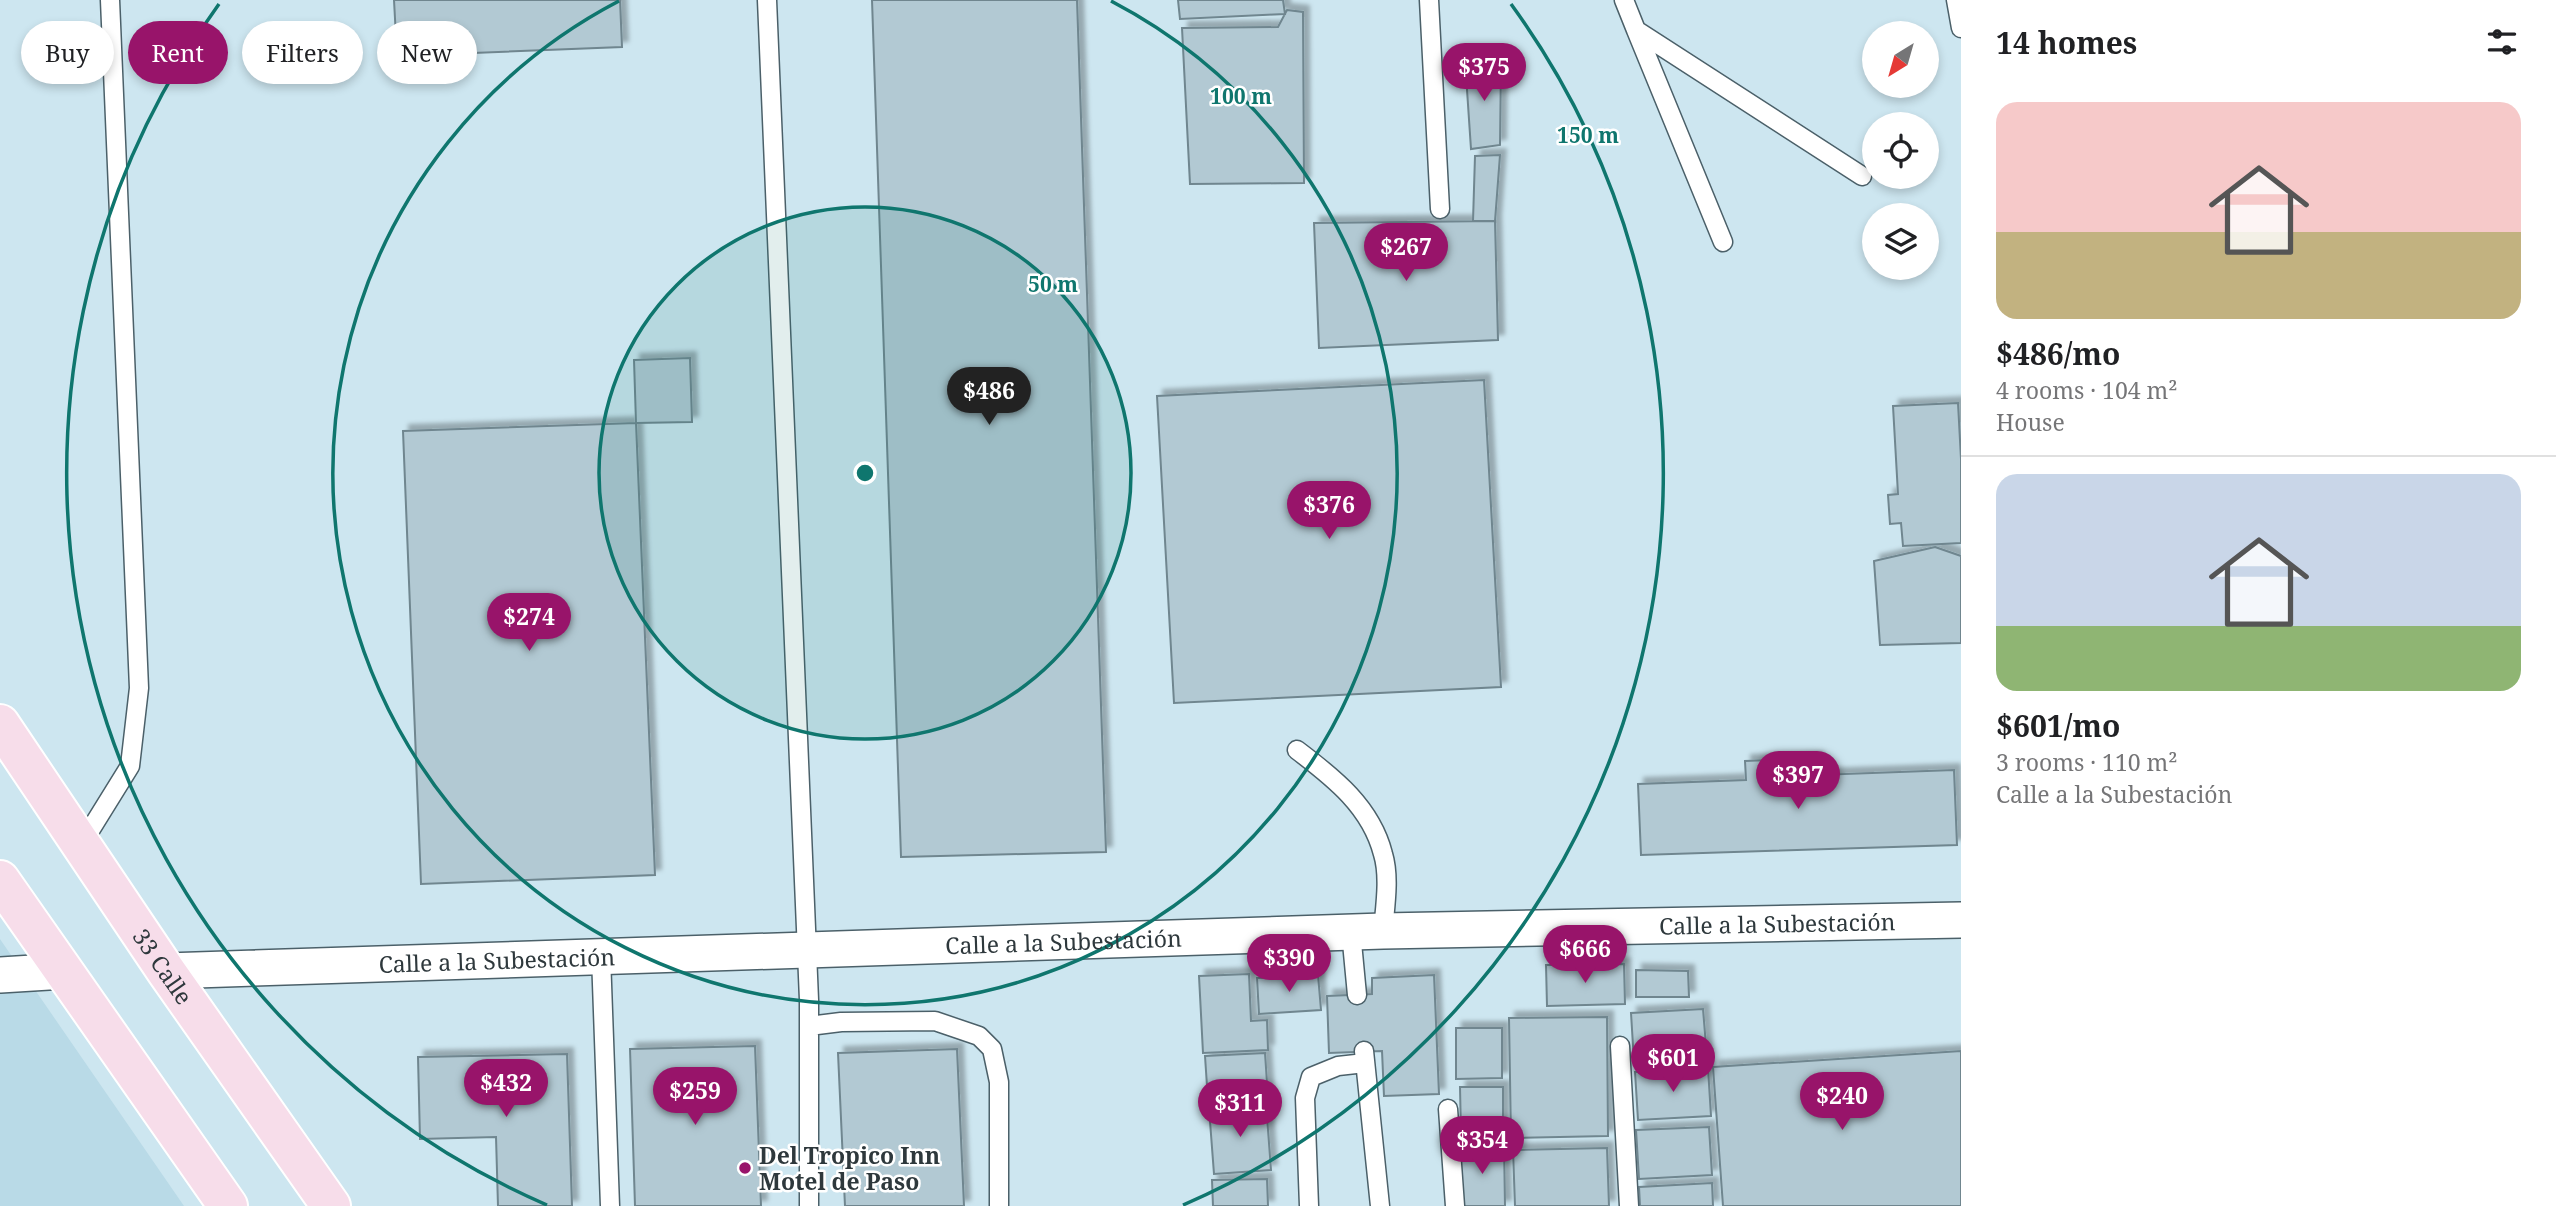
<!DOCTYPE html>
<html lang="en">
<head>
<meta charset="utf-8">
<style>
	:root { --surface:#fff; --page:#f2f2f2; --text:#202124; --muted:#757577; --line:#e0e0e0; --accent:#98146a }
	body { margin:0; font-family:"Noto Serif",serif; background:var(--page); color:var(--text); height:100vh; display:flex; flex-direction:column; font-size:26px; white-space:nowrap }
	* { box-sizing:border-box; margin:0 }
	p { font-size:23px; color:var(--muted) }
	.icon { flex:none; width:38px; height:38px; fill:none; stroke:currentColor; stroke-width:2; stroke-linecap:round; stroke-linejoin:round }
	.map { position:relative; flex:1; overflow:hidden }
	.panel { display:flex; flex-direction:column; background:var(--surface); width:595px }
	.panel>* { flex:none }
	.banner { position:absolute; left:21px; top:21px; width:665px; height:63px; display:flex; gap:14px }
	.needle { width:46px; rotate:217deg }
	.buttons { position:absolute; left:1862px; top:21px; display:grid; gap:14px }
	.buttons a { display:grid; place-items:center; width:77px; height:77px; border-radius:50%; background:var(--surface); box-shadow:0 4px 10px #0003; font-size:35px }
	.price { position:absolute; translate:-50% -60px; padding:0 16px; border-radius:24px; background:var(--accent); color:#fff; font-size:23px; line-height:46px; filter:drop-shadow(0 2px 4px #0008) }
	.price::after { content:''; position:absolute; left:50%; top:42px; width:21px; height:16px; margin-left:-10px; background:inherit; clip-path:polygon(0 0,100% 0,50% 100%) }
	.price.on { background:#222; color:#fff }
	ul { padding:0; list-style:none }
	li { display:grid; align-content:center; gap:14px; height:371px; padding:0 35px }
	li+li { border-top:2px solid var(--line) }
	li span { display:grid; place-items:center; height:217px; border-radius:21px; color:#555 }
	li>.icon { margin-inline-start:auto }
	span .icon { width:126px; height:126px; fill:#fffc; stroke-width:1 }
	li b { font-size:30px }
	h2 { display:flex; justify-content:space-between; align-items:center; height:84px; padding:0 35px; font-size:30px }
	.pill { padding:0 24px; border-radius:32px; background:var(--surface); box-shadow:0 4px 10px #0003; font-size:24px; line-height:63px }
	.pill.on { background:var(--accent); color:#fff }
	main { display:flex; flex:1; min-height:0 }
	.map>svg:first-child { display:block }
	.built { fill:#b9dae7 }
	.building { fill:#b2c9d3; stroke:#6f868f; stroke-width:2; filter:url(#shadow) }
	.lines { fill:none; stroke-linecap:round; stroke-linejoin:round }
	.service-casing { stroke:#4b6069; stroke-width:21 }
	.minor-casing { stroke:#4b6069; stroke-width:38 }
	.primary-casing { stroke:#fff; stroke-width:42 }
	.service { stroke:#fff; stroke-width:18 }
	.minor { stroke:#fff; stroke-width:35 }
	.primary { stroke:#f7ddea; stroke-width:38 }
	.ring { fill:none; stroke:#0f766e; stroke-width:3.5 }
	.poi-dot { fill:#98146a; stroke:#fff; stroke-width:2.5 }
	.labels { text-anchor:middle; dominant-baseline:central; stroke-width:5; stroke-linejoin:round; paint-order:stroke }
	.street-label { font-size:23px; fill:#2e383c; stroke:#fff }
	.poi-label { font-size:23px; font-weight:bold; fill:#2e383c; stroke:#fff; text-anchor:start }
	.centre { fill:#0f766e; stroke:#fff; stroke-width:3.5 }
	.ring-label { font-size:21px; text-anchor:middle; font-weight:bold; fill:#0f766e; stroke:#fff; stroke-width:5; stroke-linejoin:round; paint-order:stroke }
</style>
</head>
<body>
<main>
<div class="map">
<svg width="1961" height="1206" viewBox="0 0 1961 1206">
	<defs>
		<filter id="shadow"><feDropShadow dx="6" dy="-6" stdDeviation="2" flood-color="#0004"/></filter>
	</defs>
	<rect width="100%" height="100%" fill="#cde6f0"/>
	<path class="built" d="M0,939l2,3 182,264h-184z"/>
	<path class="building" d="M394,0h226l2,47 -225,9z
		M872,0h205l29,852 -205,5z
		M1178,0h105l2,14 -105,5z
		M1287,10l16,2 1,171 -114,1 -8,-156 96,-1z
		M1465,60l36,2 -1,83 -29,4z
		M1500,155l-5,66h-22l2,-65z
		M1495,221l3,119 -179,8 -5,-125z
		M690,358l2,64 -56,1 -2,-63z
		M1484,380l17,307 -327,16 -17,-307z
		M1958,403l3,56v84l-58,3 -2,-23 -11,1 -2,-29 10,-1 -5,-88z
		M636,423l19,452 -234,9 -18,-453z
		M1935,547l26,9v87l-81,2 -6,-84z
		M1817,758l1,17 136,-5 3,75 -316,10 -3,-71 108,-4 -1,-19z
		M1624,964l1,40 -78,2 -1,-41z
		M1636,970l52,1 1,26h-53z
		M1249,974l2,47 16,-1 1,30 -65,3 -4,-77z
		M1318,975l3,35 -62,4 -2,-36z
		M1434,975l5,119 -55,2 -2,-45 -53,2 -2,-57 45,-2v-16z
		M1703,1009l4,49 -73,4 -3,-49z
		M1607,1017l1,119 -97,2 -2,-120z
		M1456,1028h46v50l-46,1z
		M755,1046l6,160h-126l-5,-157z
		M957,1049l7,157h-119l-7,-153z
		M1961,1051v155h-238l-10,-139z
		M1265,1053l3,45 -60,3 -3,-45z
		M567,1054l5,152h-74l-2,-69 -76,2 -2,-82z
		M1708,1068l3,48 -73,4 -3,-48z
		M1460,1087h43v48l-42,-1z
		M1266,1103l5,67 -57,4 -5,-66z
		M1709,1127l3,48 -73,4 -3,-49z
		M1459,1145h45l1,61h-45z
		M1607,1148l2,58h-94l-2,-56z
		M1267,1179l1,27h-55l-1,-26z
		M1712,1183l1,23h-73l-1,-19z"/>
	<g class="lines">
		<defs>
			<path id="service" d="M767,0l42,1000v206
				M1429,0l11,209
				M1624,0l12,30 226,146
				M1956,0l5,28
				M1636,30l87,212
				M1297,750c37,28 74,57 86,104 7,23 2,53 0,77
				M81,845l49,-79 9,-78 -29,-688
				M1351,932l6,63
				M601,956l9,250
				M809,1026l32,-4 94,-1 44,15 13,13 7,33v124
				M1620,1046l9,160
				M1364,1051l16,155
				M1448,1109l7,97
				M1309,1206l-4,-108 6,-21 27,-11 27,-3"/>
			<g id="minor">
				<path id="s1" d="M166,971l1217,-40 578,-11"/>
				<path d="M0,975l65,-4"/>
			</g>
			<g id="primary">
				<path id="s2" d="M0,724l166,247 165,235"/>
				<path d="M0,880l228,326"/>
			</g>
		</defs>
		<use href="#service" class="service-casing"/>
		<use href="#minor" class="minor-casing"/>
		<use href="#primary" class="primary-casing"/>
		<use href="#service" class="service"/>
		<use href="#minor" class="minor"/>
		<use href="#primary" class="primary"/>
	</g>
	<circle cx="865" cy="473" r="266" fill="#0f766e" fill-opacity=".12"/>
	<g class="ring">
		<circle cx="865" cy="473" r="266"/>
		<path d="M1111 1A532 532 0 1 1 619 1"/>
		<path d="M547 1205A798 798 0 0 1 219 4M1511 4A798 798 0 0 1 1183 1205"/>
	</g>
	<circle class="poi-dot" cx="745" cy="1168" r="7"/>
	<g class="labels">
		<g class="street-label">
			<text stroke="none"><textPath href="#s1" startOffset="1612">Calle a la Subestación</textPath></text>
			<text stroke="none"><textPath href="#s1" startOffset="898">Calle a la Subestación</textPath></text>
			<text stroke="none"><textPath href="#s1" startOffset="331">Calle a la Subestación</textPath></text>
			<text stroke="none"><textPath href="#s2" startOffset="292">33 Calle</textPath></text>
		</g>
		<g class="poi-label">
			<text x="759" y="1155">Del Tropico Inn<tspan x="759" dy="26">Motel de Paso</tspan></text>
		</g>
	</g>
	<circle cx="865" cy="473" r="10" class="centre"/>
	<g class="ring-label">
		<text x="1241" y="104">100 m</text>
		<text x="1588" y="143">150 m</text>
		<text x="1053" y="292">50 m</text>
	</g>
</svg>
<div class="buttons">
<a><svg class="needle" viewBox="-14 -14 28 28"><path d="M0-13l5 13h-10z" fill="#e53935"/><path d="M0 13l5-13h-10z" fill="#757577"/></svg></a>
<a><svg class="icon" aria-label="locate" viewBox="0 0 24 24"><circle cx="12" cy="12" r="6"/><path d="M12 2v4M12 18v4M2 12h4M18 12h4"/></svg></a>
<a><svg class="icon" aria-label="layers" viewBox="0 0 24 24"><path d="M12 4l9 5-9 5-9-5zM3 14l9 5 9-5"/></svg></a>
</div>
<b class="price" style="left:1484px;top:103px">$375</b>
<b class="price" style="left:1406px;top:283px">$267</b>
<b class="price on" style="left:989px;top:427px">$486</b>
<b class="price" style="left:1329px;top:541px">$376</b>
<b class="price" style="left:529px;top:653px">$274</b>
<b class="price" style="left:1798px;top:811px">$397</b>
<b class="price" style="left:1585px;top:985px">$666</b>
<b class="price" style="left:1289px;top:994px">$390</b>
<b class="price" style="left:1673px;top:1094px">$601</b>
<b class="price" style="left:506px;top:1119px">$432</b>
<b class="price" style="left:695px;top:1127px">$259</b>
<b class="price" style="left:1842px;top:1132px">$240</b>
<b class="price" style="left:1240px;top:1139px">$311</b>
<b class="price" style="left:1482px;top:1176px">$354</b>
<div class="banner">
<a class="pill">Buy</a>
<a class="pill on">Rent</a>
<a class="pill">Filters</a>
<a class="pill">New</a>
</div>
</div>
<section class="panel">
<h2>14 homes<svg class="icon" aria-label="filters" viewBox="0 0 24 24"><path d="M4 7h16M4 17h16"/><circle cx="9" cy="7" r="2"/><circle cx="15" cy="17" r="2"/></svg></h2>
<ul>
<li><span style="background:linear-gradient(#f6c9c9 60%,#c2b280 0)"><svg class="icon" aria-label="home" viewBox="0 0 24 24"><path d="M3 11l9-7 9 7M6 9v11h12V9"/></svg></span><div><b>$486/mo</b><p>4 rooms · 104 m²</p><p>House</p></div></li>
<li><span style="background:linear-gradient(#c9d6e8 70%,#8fb573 0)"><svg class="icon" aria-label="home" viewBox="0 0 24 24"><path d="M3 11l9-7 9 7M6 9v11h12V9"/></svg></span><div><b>$601/mo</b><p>3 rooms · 110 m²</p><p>Calle a la Subestación</p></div></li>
</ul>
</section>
</main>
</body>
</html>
